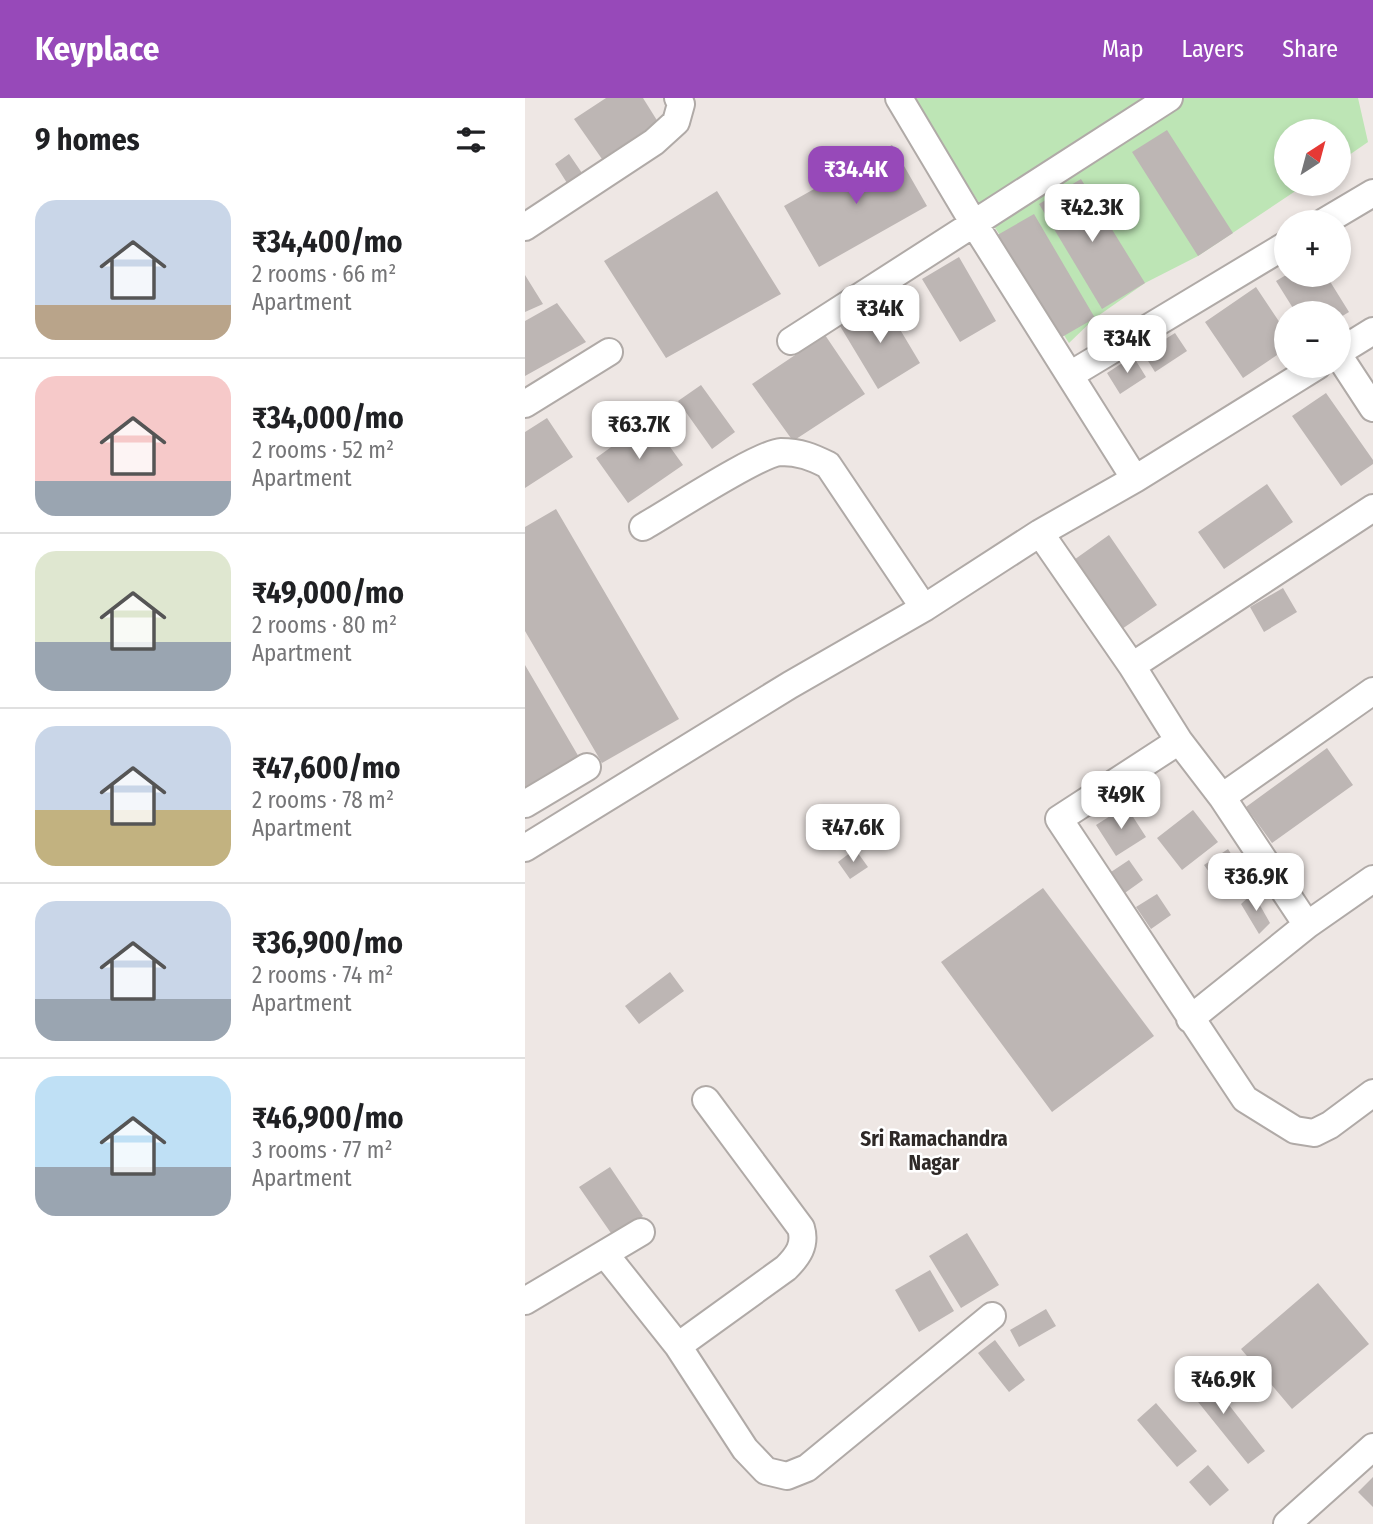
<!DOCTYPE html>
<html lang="en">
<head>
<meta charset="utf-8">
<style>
	:root { --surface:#fff; --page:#f2f2f2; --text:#202124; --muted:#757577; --line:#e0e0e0; --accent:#9749b9 }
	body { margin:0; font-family:"Fira Sans Condensed",sans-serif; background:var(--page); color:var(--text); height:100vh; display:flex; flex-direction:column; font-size:26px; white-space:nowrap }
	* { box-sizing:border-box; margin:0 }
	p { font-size:23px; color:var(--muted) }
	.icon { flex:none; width:38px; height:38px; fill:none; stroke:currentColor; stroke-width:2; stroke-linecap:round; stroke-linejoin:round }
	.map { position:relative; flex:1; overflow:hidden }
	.sheet { display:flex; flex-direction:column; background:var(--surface); width:525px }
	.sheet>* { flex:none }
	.needle { width:46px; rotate:36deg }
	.fabs { position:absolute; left:749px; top:21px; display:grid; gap:14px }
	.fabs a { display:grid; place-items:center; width:77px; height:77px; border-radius:50%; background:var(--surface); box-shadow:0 4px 10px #0003; font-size:35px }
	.price { position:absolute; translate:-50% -60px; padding:0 16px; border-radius:14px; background:#fff; color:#222; font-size:23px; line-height:46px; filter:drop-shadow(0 2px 4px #0008) }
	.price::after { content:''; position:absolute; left:50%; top:42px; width:21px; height:16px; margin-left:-10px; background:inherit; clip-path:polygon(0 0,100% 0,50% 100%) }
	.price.selected { background:var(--accent); color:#fff }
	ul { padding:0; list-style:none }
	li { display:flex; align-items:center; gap:21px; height:175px; padding:0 35px }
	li+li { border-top:2px solid var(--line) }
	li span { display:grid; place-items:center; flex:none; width:196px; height:140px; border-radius:21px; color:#555 }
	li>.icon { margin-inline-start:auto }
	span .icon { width:84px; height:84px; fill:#fffc; stroke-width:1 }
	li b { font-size:30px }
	h2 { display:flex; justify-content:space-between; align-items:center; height:84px; padding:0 35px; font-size:30px }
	header { display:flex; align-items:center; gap:42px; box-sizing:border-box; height:98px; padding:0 35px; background:var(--accent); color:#fff }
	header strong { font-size:33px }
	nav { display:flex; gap:38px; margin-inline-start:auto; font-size:24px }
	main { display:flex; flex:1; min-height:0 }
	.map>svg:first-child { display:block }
	.green { fill:#bde5b5 }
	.building { fill:#bdb6b4 }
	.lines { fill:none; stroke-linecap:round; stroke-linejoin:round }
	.minor-casing { stroke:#b0aaa7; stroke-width:30 }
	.minor { stroke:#fff; stroke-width:26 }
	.labels { text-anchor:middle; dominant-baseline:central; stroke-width:5; stroke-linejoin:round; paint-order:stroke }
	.neighbourhood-label { font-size:21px; font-weight:bold; fill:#2e2927; stroke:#fff }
</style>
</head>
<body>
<header>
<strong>Keyplace</strong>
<nav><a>Map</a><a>Layers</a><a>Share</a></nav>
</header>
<main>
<section class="sheet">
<h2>9 homes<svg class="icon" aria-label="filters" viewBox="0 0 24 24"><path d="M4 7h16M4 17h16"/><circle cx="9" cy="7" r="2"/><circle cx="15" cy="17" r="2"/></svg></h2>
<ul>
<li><span style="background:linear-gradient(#c9d6e8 75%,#b9a48a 0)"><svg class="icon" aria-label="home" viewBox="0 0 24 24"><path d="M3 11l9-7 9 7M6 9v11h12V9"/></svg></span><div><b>₹34,400/mo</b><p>2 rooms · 66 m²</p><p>Apartment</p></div></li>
<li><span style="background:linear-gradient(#f6c9c9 75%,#9aa5b1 0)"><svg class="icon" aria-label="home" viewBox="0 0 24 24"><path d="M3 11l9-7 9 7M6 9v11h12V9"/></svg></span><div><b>₹34,000/mo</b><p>2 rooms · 52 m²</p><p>Apartment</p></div></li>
<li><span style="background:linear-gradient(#dfe7d0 65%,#9aa5b1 0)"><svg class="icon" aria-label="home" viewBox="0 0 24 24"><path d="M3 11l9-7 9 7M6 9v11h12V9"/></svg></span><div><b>₹49,000/mo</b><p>2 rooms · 80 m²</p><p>Apartment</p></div></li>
<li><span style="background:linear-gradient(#c9d6e8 60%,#c2b280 0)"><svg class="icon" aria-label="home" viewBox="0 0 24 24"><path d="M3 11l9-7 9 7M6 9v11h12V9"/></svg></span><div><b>₹47,600/mo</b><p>2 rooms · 78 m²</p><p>Apartment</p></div></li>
<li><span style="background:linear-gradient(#c9d6e8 70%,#9aa5b1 0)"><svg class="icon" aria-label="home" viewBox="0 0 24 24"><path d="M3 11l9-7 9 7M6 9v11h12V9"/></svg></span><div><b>₹36,900/mo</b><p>2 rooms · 74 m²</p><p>Apartment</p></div></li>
<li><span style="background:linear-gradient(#bfe0f5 65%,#9aa5b1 0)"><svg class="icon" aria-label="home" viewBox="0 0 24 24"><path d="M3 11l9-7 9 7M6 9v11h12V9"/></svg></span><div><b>₹46,900/mo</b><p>3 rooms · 77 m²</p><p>Apartment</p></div></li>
</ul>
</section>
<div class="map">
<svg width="848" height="1426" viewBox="0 0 848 1426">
	<rect width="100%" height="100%" fill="#eee7e4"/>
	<path class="green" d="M387,0h446l10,44 -29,20v-31h-53v53h20l-108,72 -53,27 -50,35 -26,25z"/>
	<path class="building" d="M81,0h37l15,24 -56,37 -28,-40z
		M642,32l66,103 -35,23 -66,-104z
		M367,47l35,61 -108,61 -35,-61z
		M44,56l13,19 -15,10 -12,-19z
		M556,81l64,104 -43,26 -63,-105z
		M192,93l64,103 -115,64 -62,-97z
		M509,116l61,104 -40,23 -61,-104z
		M434,159l37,64 -36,21 -38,-63z
		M0,177l18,29 -18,8z
		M761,177h40l23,37 -10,6v-5h-43l-20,-32z
		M731,189l30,45v17l-43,29 -38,-56z
		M358,203l37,62 -42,26 -38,-63z
		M32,205l29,39 -61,34v-55z
		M650,235l12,18 -32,21 -12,-19z
		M300,237l40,59 -72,47 -41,-57z
		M608,258l13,21 -26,17 -13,-21z
		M176,287l34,47 -23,17 -34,-48z
		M801,295l47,67v4l-32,22 -49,-70z
		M22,320l26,39 -48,31v-56z
		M125,321l33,46 -55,38 -32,-45z
		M742,386l26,38 -69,47 -26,-37z
		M31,411l123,210 -77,44 -77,-132v-104z
		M584,437l48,70 -38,26 -48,-69z
		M758,490l14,24 -33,20 -14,-25z
		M0,567l58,99 -58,34z
		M802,650l26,37 -81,58 -26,-36z
		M601,708l20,31 -30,19 -20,-31z
		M668,712l25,32 -36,28 -25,-32z
		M330,751l13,18 -18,12 -12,-17z
		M703,751l9,14 -23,16 -10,-14z
		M604,762l14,20 -21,15 -14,-21z
		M518,790l111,148 -102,76 -111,-150z
		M728,795l17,30 -11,11 -18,-30z
		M632,796l14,21 -20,14 -15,-22z
		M145,874l14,19 -45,33 -14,-18z
		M85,1069l33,49 -30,20 -34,-49z
		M442,1135l32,52 -38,23 -32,-52z
		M405,1172l24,41 -35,21 -24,-42z
		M793,1185l51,61 -77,65 -51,-60z
		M521,1211l10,17 -37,21 -9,-17z
		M470,1242l30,40 -16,12 -31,-39z
		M675,1270l65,83 -17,13 -66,-82z
		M631,1305l41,48 -20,16 -40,-47z
		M683,1367l21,25 -19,16 -21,-24z
		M848,1379v30l-15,-15z"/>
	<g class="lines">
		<defs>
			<path id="minor" d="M374,0l74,124 162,257
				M799,124l49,-29
				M0,129l129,-85 22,-20 5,-18 -3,-6
				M266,243l378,-243
				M814,254l34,-21
				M814,258l34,52
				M545,277l216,-130
				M0,306l84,-52
				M118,429c25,-14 116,-74 138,-75 19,0 31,5 47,13l96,143
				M515,435l92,133 47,75 43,56 85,128
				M607,568l241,-158
				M654,643l-120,78 186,280 50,31 19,3 16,-8 43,-32
				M697,699l151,-106
				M0,706l62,-37
				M0,750l265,-163 134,-77 116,-75 95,-54 182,-113
				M665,921l117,-94 66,-46
				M80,1156l73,92 67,103 21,22 21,5 20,-8 185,-152
				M0,1203l116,-69
				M153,1248l108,-78c12,-12 20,-23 15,-40l-95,-128
				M762,1426l86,-77"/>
		</defs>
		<use href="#minor" class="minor-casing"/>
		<use href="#minor" class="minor"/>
	</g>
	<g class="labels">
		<g class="neighbourhood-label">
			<text x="409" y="1041">Sri Ramachandra<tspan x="409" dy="24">Nagar</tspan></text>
		</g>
	</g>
</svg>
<div class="fabs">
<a><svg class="needle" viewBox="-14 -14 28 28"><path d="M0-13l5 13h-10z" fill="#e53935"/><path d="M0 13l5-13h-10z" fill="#757577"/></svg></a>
<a>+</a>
<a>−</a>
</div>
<b class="price selected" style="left:331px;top:108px">₹34.4K</b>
<b class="price" style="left:567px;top:146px">₹42.3K</b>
<b class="price" style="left:355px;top:247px">₹34K</b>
<b class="price" style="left:602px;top:277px">₹34K</b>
<b class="price" style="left:114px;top:363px">₹63.7K</b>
<b class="price" style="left:596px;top:733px">₹49K</b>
<b class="price" style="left:328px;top:766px">₹47.6K</b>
<b class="price" style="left:731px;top:815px">₹36.9K</b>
<b class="price" style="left:698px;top:1318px">₹46.9K</b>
</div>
</main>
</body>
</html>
